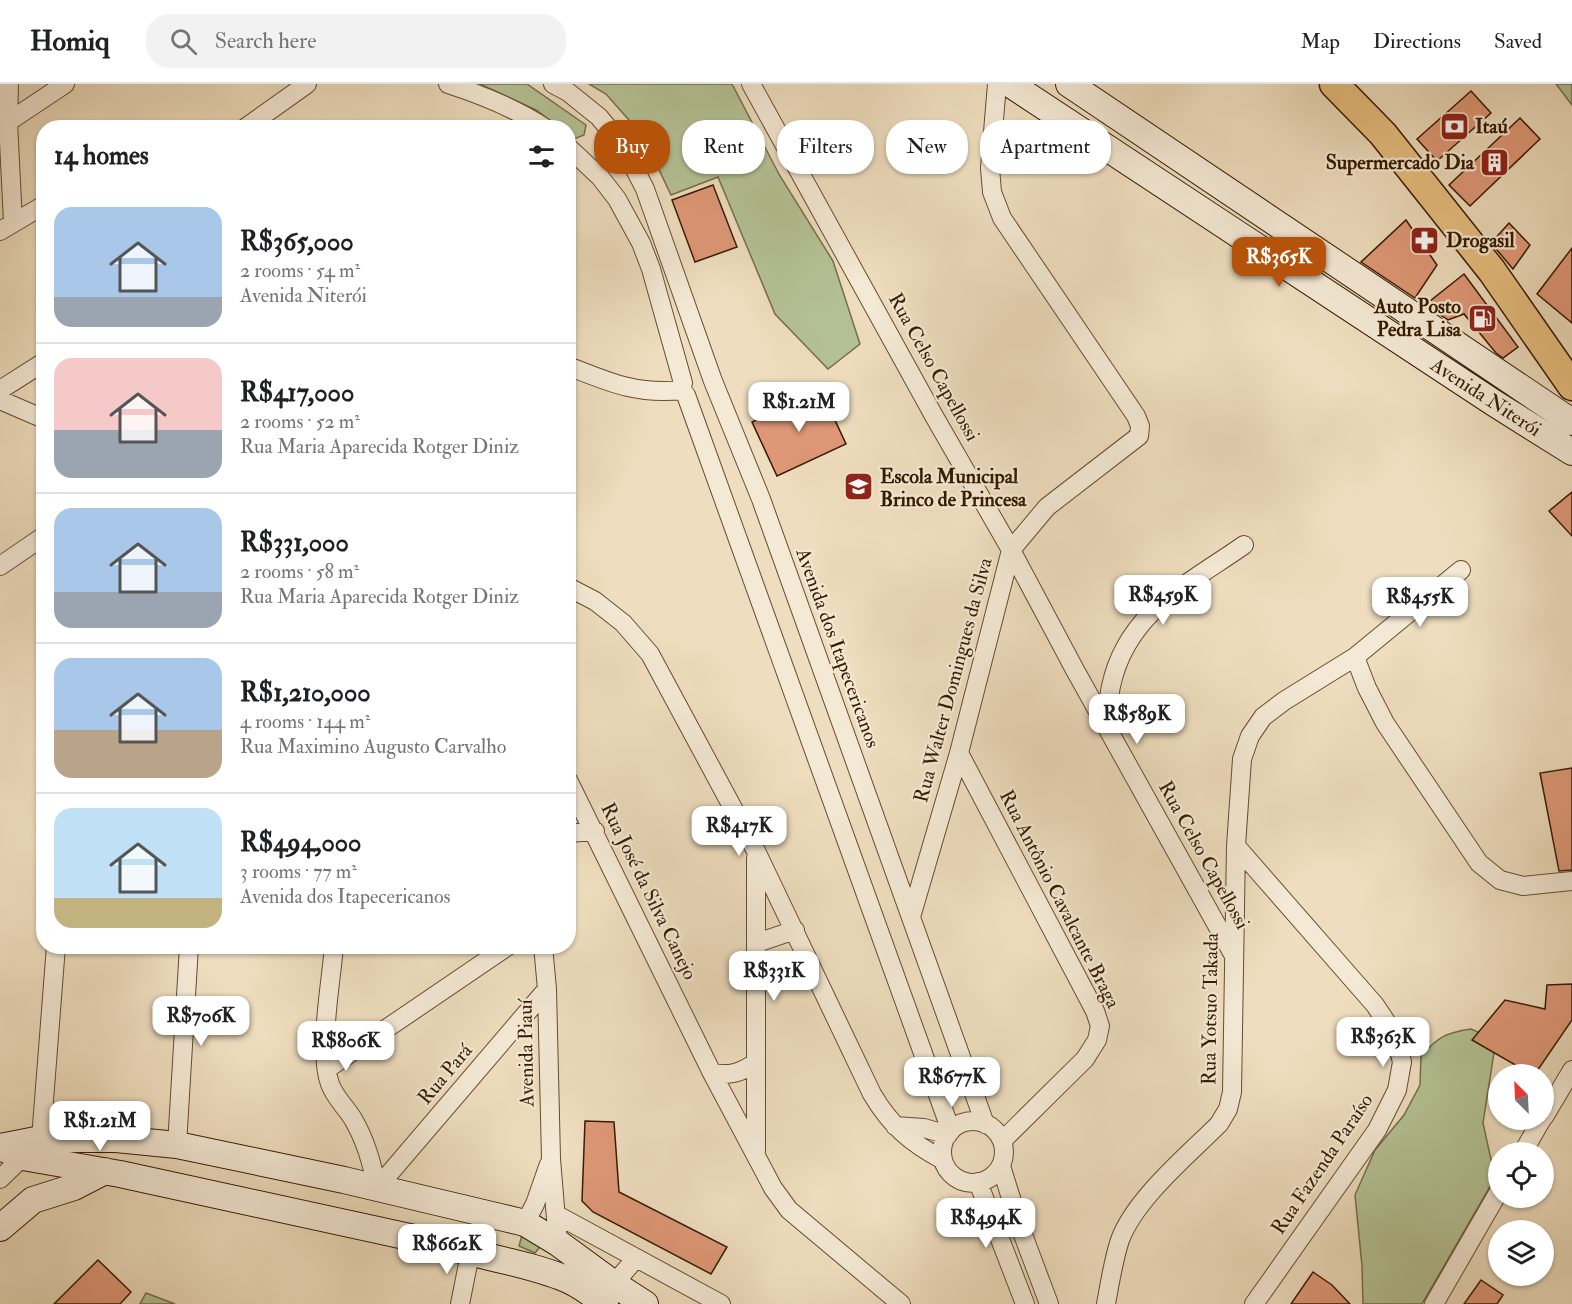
<!DOCTYPE html>
<html lang="en">
<head>
<meta charset="utf-8">
<style>
	:root { --surface:#fff; --page:#f2f2f2; --text:#202124; --muted:#757577; --line:#e0e0e0; --accent:#b45309 }
	body { margin:0; font-family:"IM FELL Double Pica",serif; background:var(--page); color:var(--text); height:100vh; display:flex; flex-direction:column; font-size:22px; white-space:nowrap }
	* { box-sizing:border-box; margin:0 }
	p { font-size:20px; color:var(--muted) }
	.icon { flex:none; width:33px; height:33px; fill:none; stroke:currentColor; stroke-width:2; stroke-linecap:round; stroke-linejoin:round }
	.map { position:relative; flex:1; overflow:hidden }
	.side { position:absolute; left:36px; top:36px; width:540px; height:834px; display:flex; flex-direction:column; background:var(--surface); border-radius:24px; box-shadow:0 2px 4px #0004 }
	.side>* { flex:none }
	.hud { position:absolute; left:594px; top:36px; width:570px; height:54px; display:flex; gap:12px }
	.needle { width:39px; rotate:336deg }
	.buttons { position:absolute; left:1488px; top:980px; display:grid; gap:12px }
	.buttons a { display:grid; place-items:center; width:66px; height:66px; border-radius:50%; background:var(--surface); box-shadow:0 2px 4px #0004; font-size:30px }
	.price { position:absolute; translate:-50% -51px; padding:0 14px; border-radius:12px; background:#fff; color:#222; font-size:20px; line-height:39px; filter:drop-shadow(0 2px 3px #0008) }
	.price::after { content:''; position:absolute; left:50%; top:36px; width:18px; height:14px; margin-left:-9px; background:inherit; clip-path:polygon(0 0,100% 0,50% 100%) }
	.price.on { background:var(--accent); color:#fff }
	ul { padding:0; list-style:none }
	li { display:flex; align-items:center; gap:18px; height:150px; padding:0 18px }
	li+li { border-top:2px solid var(--line) }
	li span { display:grid; place-items:center; flex:none; width:168px; height:120px; border-radius:18px; color:#555 }
	li>.icon { margin-inline-start:auto }
	span .icon { width:72px; height:72px; fill:#fffc; stroke-width:1 }
	li b { font-size:26px }
	h2 { display:flex; justify-content:space-between; align-items:center; height:72px; padding:0 18px; font-size:26px }
	.chip { padding:0 21px; border-radius:24px; background:var(--surface); box-shadow:0 2px 4px #0004; font-size:21px; line-height:54px }
	.chip.on { background:var(--accent); color:#fff }
	header { display:flex; align-items:center; gap:36px; box-sizing:border-box; height:84px; padding:0 30px; background:var(--surface); border-bottom:2px solid var(--line) }
	header strong { font-size:28px }
	nav { display:flex; gap:33px; margin-inline-start:auto; font-size:21px }
	.search { width:420px; height:54px; background:var(--page); display:flex; align-items:center; gap:15px; box-sizing:border-box; padding:0 21px; border-radius:24px; color:var(--muted); font-size:22px }
	.map>svg:first-child { display:block }
	.green { fill:#b4c295; stroke:#766e4a; stroke-width:1.5 }
	.building { fill:#df9877; stroke:#371b00; stroke-width:1.5 }
	.lines { fill:none; stroke-linecap:round; stroke-linejoin:round }
	.minor-casing { stroke:#654c30; stroke-width:20 }
	.secondary-casing { stroke:#371b00; stroke-width:28 }
	.primary-casing { stroke:#371b00; stroke-width:31 }
	.minor { stroke:#f4e9d5; stroke-width:18 }
	.secondary { stroke:#f4e9d5; stroke-width:26 }
	.primary { stroke:#e7be7f; stroke-width:28 }
	.labels { text-anchor:middle; dominant-baseline:central; stroke-width:4.5; stroke-linejoin:round; paint-order:stroke }
	.poi-label { font-size:20px; font-weight:bold; fill:#371b00; stroke:#f4e9d5; text-anchor:start }
	.street-label { font-size:20px; fill:#371b00; stroke:#f4e9d5 }
</style>
</head>
<body>
<header>
<strong>Homiq</strong>
<div class="search"><svg class="icon" aria-label="search" viewBox="0 0 24 24"><circle cx="10" cy="10" r="6"/><path d="M15 15l6 6"/></svg>Search here</div>
<nav><a>Map</a><a>Directions</a><a>Saved</a></nav>
</header>
<div class="map">
<svg width="1572" height="1220" viewBox="0 0 1572 1220">
	<rect width="100%" height="100%" fill="#eeddbe"/>
	<filter id="stains"><feTurbulence type="fractalNoise" baseFrequency=".00333" numOctaves="4"/><feColorMatrix values="0 0 0 0 .2 0 0 0 0 .09 0 0 0 0 .02 0 0 0 .5 -.17"/></filter>
	<radialGradient id="worn" r=".72"><stop offset=".6" stop-color="#630" stop-opacity="0"/><stop offset="1" stop-color="#630" stop-opacity=".3"/></radialGradient>
	<path class="green" d="M480,0h47l59,41 -2,10 -10,4 -5,-4 -1,-7 -9,-1 -23,-17z
		M589,0h143l48,92 53,85 27,83 -32,25 -53,-55 -57,-137 -47,18 -28,-59 -37,-42z
		M1556,0h16v21z
		M1471,945l25,11 -13,83 12,55 -73,126h-59l-1,-38 -7,-71 20,-45 29,-35 16,-30 1,-29c17,-19 24,-23 50,-27z
		M522,1151l22,7 -9,11 -16,-7z
		M146,1209l29,11h-35z"/>
	<path class="building" d="M1471,7l20,22 -54,48 -20,-22z
		M1520,34l20,21 -70,67 -21,-21z
		M713,101l24,62 -42,15 -23,-62z
		M1406,136l31,45 -22,33 -54,-36z
		M1509,139l21,22 -17,24 -22,-26z
		M1572,164v75l-35,-29z
		M1464,190l54,73 -15,11 -7,-5 -32,-39 -16,6 -23,-15z
		M821,306l25,54 -69,32 -25,-54z
		M1572,408v44l-23,-25z
		M1572,684v102l-13,1 -19,-98z
		M1572,900v36l-37,54h-4l-59,-34 33,-40 40,9 2,-24z
		M585,1037l29,1 5,70 108,55 -16,27 -118,-62 -11,-11z
		M98,1176l33,32 -11,12h-66z
		M1313,1188l19,13 18,19h-59z
		M1481,1196l22,15 -6,9h-33z"/>
	<g class="lines">
		<defs>
			<path id="minor" d="M9,0l-1,38 5,100
				M448,0c34,11 67,24 97,44
				M553,0l15,8 31,25 24,29 22,43 68,192 48,118 224,625
				M751,0l183,332 77,134 64,120 159,286
				M8,38l57,-38
				M245,44l62,-44
				M568,63l32,30 17,22 24,44 10,26 32,114
				M0,147l44,-26
				M568,282c43,17 69,29 115,24
				M0,306l44,-28
				M686,311l265,736
				M0,316l44,19
				M0,482l44,-30
				M568,503l27,14 28,22 27,31 106,197 116,243c19,32 39,49 71,66
				M1355,573l12,31 18,35 94,140 21,17 23,6 49,-5
				M1107,644c1,-14 1,-28 4,-42 16,-74 76,-101 133,-141
				M959,669l136,258 5,15 -3,14 -12,19 -83,82
				M568,696l144,293 61,115 16,22 112,94
				M568,749l27,-2
				M1236,762l139,159 20,30 7,27 -5,28 -20,40 -123,174
				M911,833l48,-164 52,-203 36,-43 92,-71 1,-10 -4,-10 -134,-198 -10,-26 -2,-24 7,-84
				M757,859l38,-13
				M334,862c-3,38 -16,104 -4,138 5,14 16,23 23,35 13,22 19,45 24,69
				M543,862l4,43 4,170 7,84
				M327,985l181,-123
				M712,989c18,3 28,0 43,-10
				M1544,1033l28,-47
				M942 1068a31 31 0 1 1 62 0a31 31 0 1 1-62 0Z
				M895,1042l29,2 24,7
				M177,1061l12,-199
				M756,1067v-293
				M1523,1068l19,-33
				M1001,1082l18,58 30,80
				M0,1095l41,-40 15,-193
				M978,1098l47,122
				M377,1104l170,-199
				M557,1131l164,89
				M525,1139l10,-19 14,-40
				M614,1200l22,-26
				M460,1220l10,-50
				M1106,1220c4,-21 7,-43 14,-64 15,-41 68,-85 99,-116l9,-15 4,-17 4,-246 6,-87 8,-23 13,-19 21,-16 71,-44 106,-87
				M1434,1220l64,-111"/>
			<path id="secondary" d="M1010,0l484,319 78,49
				M1069,0l503,338
				M0,1063l41,-8h75l61,6 167,35 156,37 25,6 33,20 56,41 31,20
				M2,1064l21,9 97,17 317,69c42,14 88,19 129,36 15,6 27,16 39,25
				M0,1144l33,-28 41,-13 31,-16"/>
			<path id="primary" d="M1334,0l49,50 109,137 80,115"/>
		</defs>
		<use href="#minor" class="minor-casing"/>
		<use href="#secondary" class="secondary-casing"/>
		<use href="#primary" class="primary-casing"/>
		<use href="#minor" class="minor"/>
		<use href="#secondary" class="secondary"/>
		<use href="#primary" class="primary"/>
	</g>
	<defs>
		<symbol id="bank-square" viewBox="-11 -11 22 22"><rect x="-9" y="-9" width="18" height="18" rx="4" fill="#8f2418" stroke="#f4e9d5"/><path d="M-6-4H6V4H-6ZM0-2.3a2.3 2.3 0 1 0 0 4.6a2.3 2.3 0 1 0 0-4.6Z" fill="#fff"/></symbol>
		<symbol id="building-square" viewBox="-11 -11 22 22"><rect x="-9" y="-9" width="18" height="18" rx="4" fill="#8f2418" stroke="#f4e9d5"/><path d="M-4-6H4V6H1V3H-1V6H-4ZM-2.5-4.3h1.7v1.8h-1.7ZM.8-4.3h1.7v1.8H.8ZM-2.5-1h1.7V.8h-1.7ZM.8-1h1.7V.8H.8Z" fill="#fff"/></symbol>
		<symbol id="pharmacy-square" viewBox="-11 -11 22 22"><rect x="-9" y="-9" width="18" height="18" rx="4" fill="#8f2418" stroke="#f4e9d5"/><path d="M-2-6h4v4h4v4h-4v4h-4v-4h-4v-4h4Z" fill="#fff"/></symbol>
		<symbol id="fuel-square" viewBox="-11 -11 22 22"><rect x="-9" y="-9" width="18" height="18" rx="4" fill="#8f2418" stroke="#f4e9d5"/><path d="M-5.5-6h7V0h2V4h1.3V-2.5L3-4.5l.8-.8L6-3V5H2.5V1h-1V6h-7ZM-4.2-4.7v3.2H.2V-4.7Z" fill="#fff"/></symbol>
		<symbol id="school-square" viewBox="-11 -11 22 22"><rect x="-9" y="-9" width="18" height="18" rx="4" fill="#8f2418" stroke="#f4e9d5"/><path d="M0-5L7-2L0 1L-7-2ZM-4 1L0 2.5L4 1V4Q0 6-4 4Z" fill="#fff"/></symbol>
	</defs>
	<g fill-rule="evenodd">
		<use href="#bank-square" x="1438" y="26" width="33" height="33"/>
		<use href="#building-square" x="1478" y="62" width="33" height="33"/>
		<use href="#pharmacy-square" x="1408" y="140" width="33" height="33"/>
		<use href="#fuel-square" x="1466" y="218" width="33" height="33"/>
		<use href="#school-square" x="842" y="386" width="33" height="33"/>
	</g>
	<g class="labels">
		<g class="poi-label">
			<text x="1475" y="42">Itaú</text>
			<text x="1474" y="78" text-anchor="end">Supermercado Dia</text>
			<text x="1446" y="156">Drogasil</text>
			<text x="1461" y="222" text-anchor="end">Auto Posto<tspan x="1461" dy="23">Pedra Lisa</tspan></text>
			<text x="880" y="392">Escola Municipal<tspan x="880" dy="23">Brinco de Princesa</tspan></text>
		</g>
		<g class="street-label">
			<text transform="translate(934 283) rotate(61)">Rua Celso Capellossi</text>
			<text transform="translate(1486 313) rotate(33)">Avenida Niterói</text>
			<text transform="translate(838 564) rotate(70)">Avenida dos Itapecericanos</text>
			<text transform="translate(953 596) rotate(-75)">Rua Walter Domingues da Silva</text>
			<text transform="translate(1204 771) rotate(61)">Rua Celso Capellossi</text>
			<text transform="translate(649 807) rotate(64)">Rua José da Silva Canejo</text>
			<text transform="translate(1060 815) rotate(63)">Rua Antônio Cavalcante Braga</text>
			<text transform="translate(1210 925) rotate(-89)">Rua Yotsuo Takada</text>
			<text transform="translate(526 969) rotate(-91)">Avenida Piauí</text>
			<text transform="translate(445 990) rotate(-50)">Rua Pará</text>
			<text transform="translate(1322 1080) rotate(-56)">Rua Fazenda Paraíso</text>
		</g>
	</g>
	<rect width="100%" height="100%" filter="url(#stains)"/>
	<rect width="100%" height="100%" fill="url(#worn)"/>
</svg>
<div class="buttons">
<a><svg class="needle" viewBox="-14 -14 28 28"><path d="M0-13l5 13h-10z" fill="#e53935"/><path d="M0 13l5-13h-10z" fill="#757577"/></svg></a>
<a><svg class="icon" aria-label="locate" viewBox="0 0 24 24"><circle cx="12" cy="12" r="6"/><path d="M12 2v4M12 18v4M2 12h4M18 12h4"/></svg></a>
<a><svg class="icon" aria-label="layers" viewBox="0 0 24 24"><path d="M12 4l9 5-9 5-9-5zM3 14l9 5 9-5"/></svg></a>
</div>
<b class="price on" style="left:1279px;top:204px">R$365K</b>
<b class="price" style="left:799px;top:349px">R$1.21M</b>
<b class="price" style="left:1163px;top:542px">R$459K</b>
<b class="price" style="left:1420px;top:544px">R$455K</b>
<b class="price" style="left:1137px;top:661px">R$589K</b>
<b class="price" style="left:739px;top:773px">R$417K</b>
<b class="price" style="left:774px;top:918px">R$331K</b>
<b class="price" style="left:201px;top:963px">R$706K</b>
<b class="price" style="left:1383px;top:984px">R$363K</b>
<b class="price" style="left:346px;top:988px">R$806K</b>
<b class="price" style="left:952px;top:1024px">R$677K</b>
<b class="price" style="left:100px;top:1068px">R$1.21M</b>
<b class="price" style="left:986px;top:1165px">R$494K</b>
<b class="price" style="left:447px;top:1191px">R$662K</b>
<div class="hud">
<a class="chip on">Buy</a>
<a class="chip">Rent</a>
<a class="chip">Filters</a>
<a class="chip">New</a>
<a class="chip">Apartment</a>
</div>
<section class="side">
<h2>14 homes<svg class="icon" aria-label="filters" viewBox="0 0 24 24"><path d="M4 7h16M4 17h16"/><circle cx="9" cy="7" r="2"/><circle cx="15" cy="17" r="2"/></svg></h2>
<ul>
<li><span style="background:linear-gradient(#a9c7e8 75%,#9aa5b1 0)"><svg class="icon" aria-label="home" viewBox="0 0 24 24"><path d="M3 11l9-7 9 7M6 9v11h12V9"/></svg></span><div><b>R$365,000</b><p>2 rooms · 54 m²</p><p>Avenida Niterói</p></div></li>
<li><span style="background:linear-gradient(#f6c9c9 60%,#9aa5b1 0)"><svg class="icon" aria-label="home" viewBox="0 0 24 24"><path d="M3 11l9-7 9 7M6 9v11h12V9"/></svg></span><div><b>R$417,000</b><p>2 rooms · 52 m²</p><p>Rua Maria Aparecida Rotger Diniz</p></div></li>
<li><span style="background:linear-gradient(#a9c7e8 70%,#9aa5b1 0)"><svg class="icon" aria-label="home" viewBox="0 0 24 24"><path d="M3 11l9-7 9 7M6 9v11h12V9"/></svg></span><div><b>R$331,000</b><p>2 rooms · 58 m²</p><p>Rua Maria Aparecida Rotger Diniz</p></div></li>
<li><span style="background:linear-gradient(#a9c7e8 60%,#b9a48a 0)"><svg class="icon" aria-label="home" viewBox="0 0 24 24"><path d="M3 11l9-7 9 7M6 9v11h12V9"/></svg></span><div><b>R$1,210,000</b><p>4 rooms · 144 m²</p><p>Rua Maximino Augusto Carvalho</p></div></li>
<li><span style="background:linear-gradient(#bfe0f5 75%,#c2b280 0)"><svg class="icon" aria-label="home" viewBox="0 0 24 24"><path d="M3 11l9-7 9 7M6 9v11h12V9"/></svg></span><div><b>R$494,000</b><p>3 rooms · 77 m²</p><p>Avenida dos Itapecericanos</p></div></li>
</ul>
</section>
</div>
</body>
</html>
